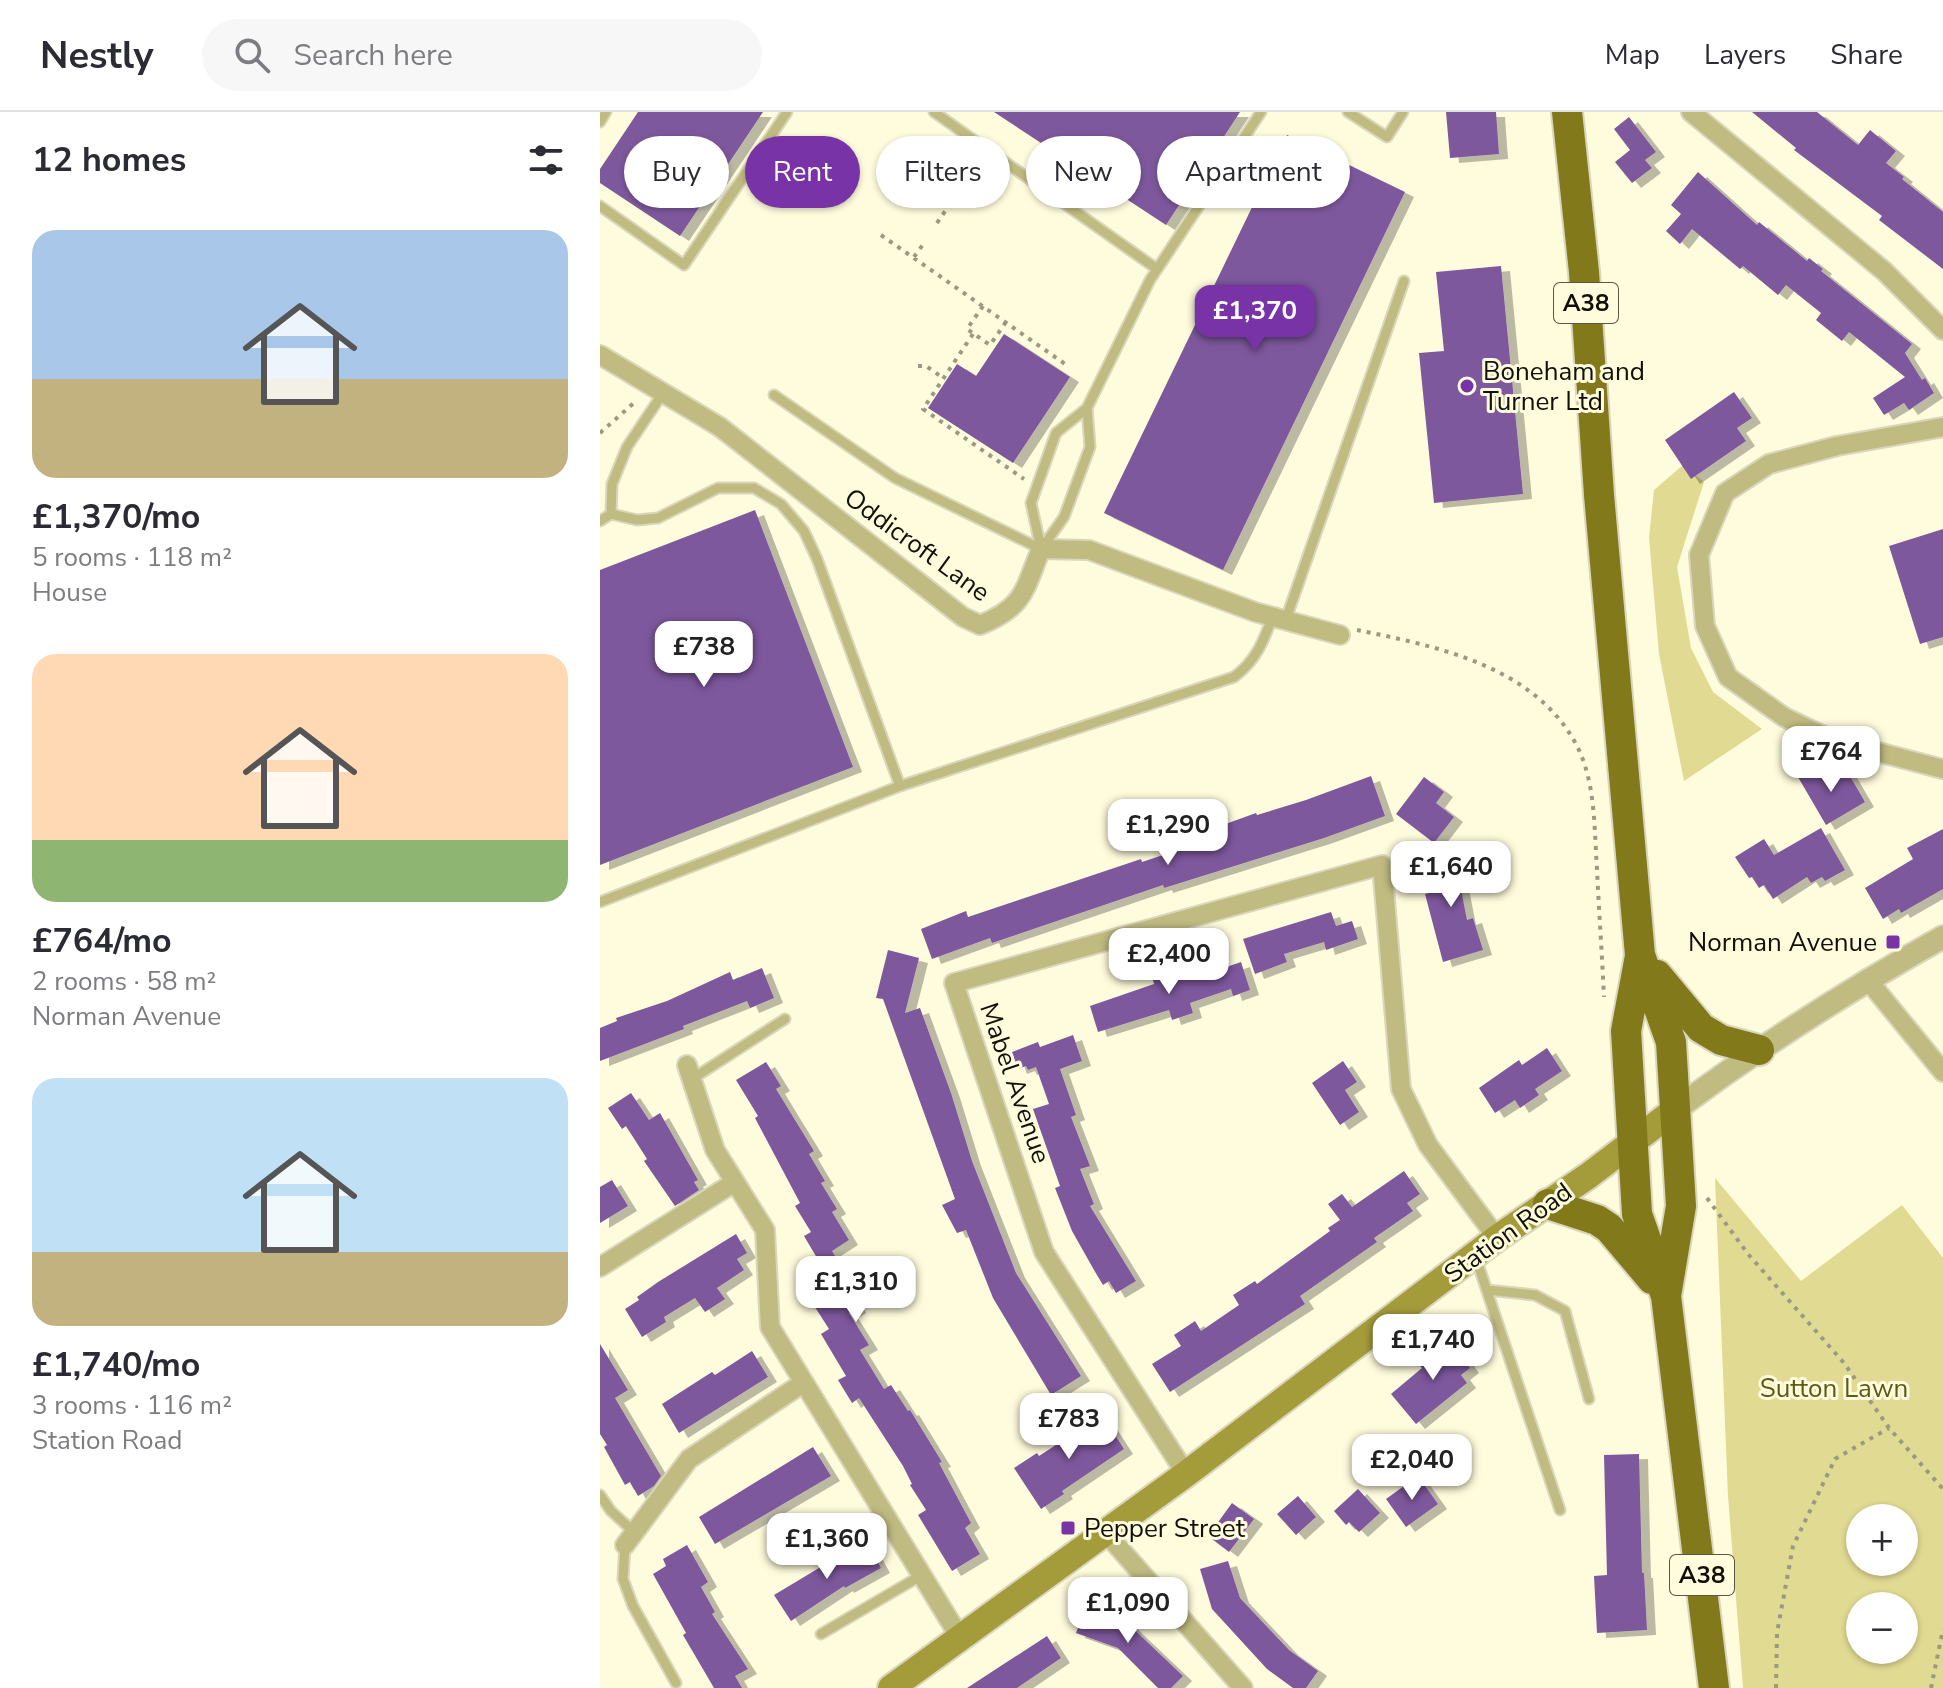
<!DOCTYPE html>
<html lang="en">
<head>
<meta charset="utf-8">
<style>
	:root { --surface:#fff; --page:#f7f7f7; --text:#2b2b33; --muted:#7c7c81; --line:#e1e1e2; --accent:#7833a7 }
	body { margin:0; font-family:"Nunito Sans",sans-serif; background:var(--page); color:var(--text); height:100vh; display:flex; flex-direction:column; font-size:30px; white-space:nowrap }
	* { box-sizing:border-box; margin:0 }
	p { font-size:26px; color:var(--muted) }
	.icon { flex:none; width:44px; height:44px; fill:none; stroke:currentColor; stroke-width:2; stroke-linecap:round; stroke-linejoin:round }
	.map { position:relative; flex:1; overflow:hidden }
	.sheet { display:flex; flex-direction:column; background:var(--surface); width:600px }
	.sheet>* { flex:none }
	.guide { position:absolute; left:24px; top:24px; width:760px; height:72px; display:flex; gap:16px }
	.buttons { position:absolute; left:1246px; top:1392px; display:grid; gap:16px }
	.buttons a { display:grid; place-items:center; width:72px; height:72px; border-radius:50%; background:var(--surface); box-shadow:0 2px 6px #0004; font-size:40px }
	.price { position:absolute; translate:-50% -68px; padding:0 18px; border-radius:16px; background:#fff; color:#222; font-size:26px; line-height:52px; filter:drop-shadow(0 2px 4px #0008) }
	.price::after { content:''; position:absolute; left:50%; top:48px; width:24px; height:18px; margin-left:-12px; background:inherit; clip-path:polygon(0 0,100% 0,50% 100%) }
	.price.on { background:var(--accent); color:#fff }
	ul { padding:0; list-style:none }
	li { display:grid; align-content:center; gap:16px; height:424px; padding:0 32px }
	li span { display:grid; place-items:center; height:248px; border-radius:24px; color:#555 }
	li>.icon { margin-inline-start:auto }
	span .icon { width:144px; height:144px; fill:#fffc; stroke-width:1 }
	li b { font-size:34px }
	h2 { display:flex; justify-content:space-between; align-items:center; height:96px; padding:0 32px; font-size:34px }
	.chip { padding:0 28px; border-radius:36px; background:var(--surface); box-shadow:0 2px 6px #0004; font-size:28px; line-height:72px }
	.chip.on { background:var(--accent); color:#fff }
	header { display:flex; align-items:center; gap:48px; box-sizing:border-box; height:112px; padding:0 40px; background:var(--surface); border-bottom:2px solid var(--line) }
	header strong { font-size:38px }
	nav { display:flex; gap:44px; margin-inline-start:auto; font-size:28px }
	.search { width:560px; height:72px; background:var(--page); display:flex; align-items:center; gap:20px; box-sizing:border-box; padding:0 28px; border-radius:44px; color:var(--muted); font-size:30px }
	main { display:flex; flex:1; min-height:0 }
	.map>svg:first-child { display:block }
	.green { fill:#e1da93; fill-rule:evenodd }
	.building { fill:#7e589d; filter:url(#shadow) }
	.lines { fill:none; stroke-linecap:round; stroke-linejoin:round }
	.service-casing { stroke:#d9d6bb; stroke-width:13 }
	.minor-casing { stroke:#d9d6bb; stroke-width:22 }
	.tertiary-casing { stroke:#d9d6bb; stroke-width:26 }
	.secondary-casing { stroke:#d9d6bb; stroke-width:30 }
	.trunk-casing { stroke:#d9d6bb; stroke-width:34 }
	.path { stroke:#9b9983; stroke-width:4; stroke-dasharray:4 6; stroke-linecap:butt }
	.service { stroke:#c0bb81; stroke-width:9 }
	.minor { stroke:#c0bb81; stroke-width:18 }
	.tertiary { stroke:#c0bb81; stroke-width:22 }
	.secondary { stroke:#a49b3b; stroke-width:26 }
	.trunk { stroke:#82791a; stroke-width:30 }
	.poi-dot { fill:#7833a7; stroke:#fffcdd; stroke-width:3 }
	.labels { text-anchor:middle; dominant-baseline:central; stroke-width:6; stroke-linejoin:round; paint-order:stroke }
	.shield { fill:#fffcdd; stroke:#585746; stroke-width:2 }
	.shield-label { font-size:24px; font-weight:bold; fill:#111006 }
	.poi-label { font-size:26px; fill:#111006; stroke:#fffcdd; text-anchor:start }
	.street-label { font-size:26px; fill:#111006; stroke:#fffcdd }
	.park-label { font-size:26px; fill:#605916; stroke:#fffcdd }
</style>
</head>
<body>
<header>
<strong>Nestly</strong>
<div class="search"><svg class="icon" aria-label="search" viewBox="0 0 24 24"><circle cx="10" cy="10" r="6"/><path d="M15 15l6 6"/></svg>Search here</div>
<nav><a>Map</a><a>Layers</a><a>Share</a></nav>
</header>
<main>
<section class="sheet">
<h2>12 homes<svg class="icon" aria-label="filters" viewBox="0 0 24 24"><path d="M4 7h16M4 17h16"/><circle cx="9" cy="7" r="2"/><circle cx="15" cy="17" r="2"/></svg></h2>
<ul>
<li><span style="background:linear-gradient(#a9c7e8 60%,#c2b280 0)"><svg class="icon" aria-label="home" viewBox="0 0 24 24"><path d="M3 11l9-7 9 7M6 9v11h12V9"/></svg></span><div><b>£1,370/mo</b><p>5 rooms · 118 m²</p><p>House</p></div></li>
<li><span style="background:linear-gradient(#ffd9b3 75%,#8fb573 0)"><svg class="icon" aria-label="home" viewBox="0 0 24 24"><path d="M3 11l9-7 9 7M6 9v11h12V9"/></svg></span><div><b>£764/mo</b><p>2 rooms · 58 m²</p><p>Norman Avenue</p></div></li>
<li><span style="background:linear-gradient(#bfe0f5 70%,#c2b280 0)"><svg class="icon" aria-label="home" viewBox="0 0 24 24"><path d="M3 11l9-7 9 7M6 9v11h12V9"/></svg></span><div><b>£1,740/mo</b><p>3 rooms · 116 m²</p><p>Station Road</p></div></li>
</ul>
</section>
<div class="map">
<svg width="1343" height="1576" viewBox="0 0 1343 1576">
	<defs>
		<filter id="shadow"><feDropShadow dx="9" dy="5" stdDeviation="0" flood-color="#0004"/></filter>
	</defs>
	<rect width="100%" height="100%" fill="#fffcdd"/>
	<path class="green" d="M1083,353l21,17 -27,85 14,81 22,44 49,37 -78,52 -25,-127 -10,-116 5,-48z
		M1115,1066l86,103 101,-76 41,53v430h-200l-15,-192zM1304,1406v44h-44v-44zM1304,1494v44h-44v-44z"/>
	<path class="building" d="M38,0h125l-83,124 -80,-53v-14z
		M394,0h246l-74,113z
		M846,0h50l3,42 -49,4z
		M1152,0h65l41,33 12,-15 26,21 -10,12 18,14 -2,2 41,33v57l-64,-49 3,-4 -88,-66 2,-2z
		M1029,5l27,35 -11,8 7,8 -20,15 -17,-21 15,-12 -16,-21z
		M687,23l118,57 -182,378 -119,-57z
		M1098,60l59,53 2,-3 48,39 2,-3 14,11 -2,2 91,73 -7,9 17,27 3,-2 9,15 -25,17 -5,-7 -20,12 -11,-17 32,-21 -56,-45 -7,9 -26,-21 5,-7 -35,-28 -8,10 -35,-29 -3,3 -48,-40 -12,15 -14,-13 15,-17 -10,-9z
		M901,154l22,228 -89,9 -15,-150 25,-2 -8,-79z
		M404,222l66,43 -57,86 -85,-55 29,-44 19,12z
		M1134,280l18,26 -15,10 9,13 -55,38 -26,-39z
		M155,398l98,257 -253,98v-295z
		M1343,417v108l-23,7 -31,-98z
		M1217,654l10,16 20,-11 18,31 -39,23 -28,-48z
		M771,664l14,40 -61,22 -160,50 -1,-3 -171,58 -2,-5 -58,21 -11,-30 45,-18 2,6 173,-58 1,3 33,-11 37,-12 -3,-9 47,-17 1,2 49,-15z
		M824,665l20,15 -8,11 18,14 -20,26 -38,-29z
		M1221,716l24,42 -20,11 -3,-4 -11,6 -4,-6 -34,22 -9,-14 -5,3 -7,-11 -3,1 -14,-21 29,-18 10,16z
		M1343,717v60l-42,24 -2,-4 -16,10 -18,-31 48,-29 -6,-11z
		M858,739l5,22 -5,1 9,46 6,-2 10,32 -40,12 -18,-68 11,-3 -9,-33z
		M731,800l5,14 16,-5 6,18 -32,11 -2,-8 -40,12 3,8 -32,12 -12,-35z
		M288,838l31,8 -14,55 15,-5 31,85 21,68 44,112 65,103 -30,19 -58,-97 -27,-68 -9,3 -15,-28 13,-6 -72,-200 -7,-1z
		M641,850l9,28 -17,6 -2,-7 -41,14 3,10 -21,7 -3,-10 -71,22 -8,-26 64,-22 -1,-4 27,-9 1,4 23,-8 2,7z
		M162,856l12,30 -24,10 -3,-7 -64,25 1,3 -84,32v-33l17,-7 -1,-3 51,-17 63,-29 3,8z
		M473,923l9,26 -22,8 16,46 -5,2 19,49 -10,3 14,35 -4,2 46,75 -20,12 -7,-12 -6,4 -9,-15 -22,-39 -17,-43 5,-2 -27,-77 16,-5 -13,-37 -8,3 -2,-4 -8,3 -6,-17 26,-10 2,5z
		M947,936l15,23 -27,18 4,6 -19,13 -5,-8 -20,13 -16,-25 40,-28 3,5z
		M743,949l14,21 -12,8 14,22 -19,13 -28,-42z
		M166,950l15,24 -5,3 38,62 -5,3 16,27 -4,2 16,26 -5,3 17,28 -17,11 16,26 -7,4 16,27 -8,5 20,32 -9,5 24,39 7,-4 17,26 2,-1 32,52 -3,1 32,60 -6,5 15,26 -28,17 -34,-56 8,-5 -16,-25 2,-1 -9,-18 -44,-68 -7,5 -14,-23 8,-4 -25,-42 8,-5 -16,-25 7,-5 -16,-27 16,-9 -16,-27 7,-4 -16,-26 5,-3 -45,-85 3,-2 -22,-36z
		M31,981l18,27 11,-7 38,67 -4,2 5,8 -24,16 -31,-45 3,-2 -21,-33 -4,3 -14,-21z
		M804,1059l16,23 -13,9 6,8 -39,27 3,4 -77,54 5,8 -135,88 -18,-28 29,-18 -7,-11 21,-14 6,10 38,-26 -6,-10 22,-14 2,3 73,-53 -2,-3 12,-8 -12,-16 14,-10 10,13z
		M12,1068l16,26 -28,17v-36z
		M136,1122l11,19 -10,6 7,11 -27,18 8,11 -20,13 -10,-14 -31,19 2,5 -24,15 -17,-28 14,-9 -2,-3 21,-15z
		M850,1228l20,28 -9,7 6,8 -51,41 -25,-30 31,-26 -4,-5z
		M0,1232l28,46 -13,8 46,78 -7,10 -16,10 -8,-14 -5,3 -21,-38 3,-2 -7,-11z
		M152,1239l16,26 -89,56 -17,-29 50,-32 3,3z
		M502,1303l22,34 -62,42 2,3 -23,15 -27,-41 23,-15 2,3z
		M213,1335l18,29 -116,68 -16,-27z
		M1039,1342l3,119h2l3,57 -50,3 -3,-57 13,-1 -3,-120z
		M818,1364l20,28 -32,23 -20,-28z
		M758,1377l22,24 -21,19 -10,-10 -3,3 -12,-14z
		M698,1384l18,21 -20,18 -19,-21z
		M632,1391l22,16 -25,33 -21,-16z
		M259,1432l6,10 6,-4 10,18 -36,20 -1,-2 -53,35 -17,-26z
		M87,1433l21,37 -7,5 14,25 -3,2 36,55 -13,7 7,12h-28l-31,-53 3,-2 -33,-59 13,-8 -3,-7z
		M628,1449l12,37 49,52 29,21 -12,17h-13l-26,-19 -55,-60 -12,-40z
		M487,1492l35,14 61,58 -12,12h-13l-40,-40 -42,-15z
		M447,1524l14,22 -44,30h-50z"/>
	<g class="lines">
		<defs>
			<path id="service" d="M334,0l223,157
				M748,0l39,25 16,-25
				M0,10l6,-10
				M0,94l84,59 103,-153
				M174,283l121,83 146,71
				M11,402l1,-30 15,-37 36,-54
				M0,409l11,-7 26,6 21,-2 60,-30h36l27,16 23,27 13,28 83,227
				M442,436l22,-31 26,-70 -3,-39
				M441,437l-10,-46 25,-70 31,-25 63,-128 111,-168
				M686,507l118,-338
				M0,790l300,-116 334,-109c22,-16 29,-35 39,-61
				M92,967l93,-60
				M876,1146l84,252
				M887,1178l48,5 30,16 24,88
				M0,1383l11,16 23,21
				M25,1433l-2,34 10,27 43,77
				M221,1522l101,-59"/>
			<path id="minor" d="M1091,0l193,159 59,59
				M0,243l120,72 243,190 17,8c45,-18 44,-35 61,-76l48,1 166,62 85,23
				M1343,315l-106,19 -68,18 -44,29 -26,62 6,71 23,51 56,40 48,23 111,29
				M1267,867l76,93
				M87,953l28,85 50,80 5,97 189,309
				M0,1155l135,-85
				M586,1362l-142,-222 -90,-269 428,-118 19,224 27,56 69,93
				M505,1420l138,156
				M25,1433l64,-86 114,-76"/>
			<path id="tertiary" d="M1075,998c86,-64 175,-121 268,-173"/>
			<path id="secondary" d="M291,1576l295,-214 311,-236 91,-62 87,-66"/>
			<path id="trunk" d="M967,0l17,160 15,223 41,460 31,87 10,164 -15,90
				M1040,844l-14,75 11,183 29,82 48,392
				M1057,863l44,53 20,12 38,10
				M948,1092l49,16 12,8 43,51"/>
		</defs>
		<use href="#service" class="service-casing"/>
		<use href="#minor" class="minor-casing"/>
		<use href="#tertiary" class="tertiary-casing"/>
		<use href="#secondary" class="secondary-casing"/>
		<use href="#trunk" class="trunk-casing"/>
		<path class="path" d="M337,111l29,-42 3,3 8,-12
			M281,123l187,131
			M314,145l10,-14
			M383,194l-16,23 23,16 16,-23
			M373,222l-50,75 101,70
			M318,254h8l17,12
			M0,321l36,-32
			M757,518c79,16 177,36 219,114 20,38 18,84 21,125 2,43 5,85 7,128
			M1107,1086l41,56 96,109 45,65 54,61
			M1176,1576l1,-55 16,-87 42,-87 54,-31
			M1331,1576l12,-59"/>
		<use href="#service" class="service"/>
		<use href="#minor" class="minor"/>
		<use href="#tertiary" class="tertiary"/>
		<use href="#secondary" class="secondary"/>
		<use href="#trunk" class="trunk"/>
	</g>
	<g class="poi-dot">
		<circle cx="867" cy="274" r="8"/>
		<rect x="1285" y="822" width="16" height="16" rx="4"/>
		<rect x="460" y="1408" width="16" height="16" rx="4"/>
	</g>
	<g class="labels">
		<g class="shield">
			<rect x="954" y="171" width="64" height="40" rx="6"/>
			<rect x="1070" y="1443" width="64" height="40" rx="6"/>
		</g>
		<g class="shield-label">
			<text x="986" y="191">A38</text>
			<text x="1102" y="1463">A38</text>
		</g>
		<g class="poi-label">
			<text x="883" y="259">Boneham and<tspan x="883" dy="30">Turner Ltd</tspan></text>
			<text x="1277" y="830" text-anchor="end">Norman Avenue</text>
			<text x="484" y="1416">Pepper Street</text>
		</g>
		<g class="street-label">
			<text transform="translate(317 433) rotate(36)">Oddicroft Lane</text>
			<text transform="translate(415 971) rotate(71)">Mabel Avenue</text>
			<text transform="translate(908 1121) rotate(-36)">Station Road</text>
		</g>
		<g class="park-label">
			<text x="1234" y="1276">Sutton Lawn</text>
		</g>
	</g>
</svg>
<div class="buttons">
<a>+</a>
<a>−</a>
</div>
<b class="price on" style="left:655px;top:241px">£1,370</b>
<b class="price" style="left:104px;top:577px">£738</b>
<b class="price" style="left:1231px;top:682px">£764</b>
<b class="price" style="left:568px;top:755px">£1,290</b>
<b class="price" style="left:851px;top:797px">£1,640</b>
<b class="price" style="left:569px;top:884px">£2,400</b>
<b class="price" style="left:256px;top:1212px">£1,310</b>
<b class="price" style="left:833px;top:1270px">£1,740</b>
<b class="price" style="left:469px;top:1349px">£783</b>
<b class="price" style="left:812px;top:1390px">£2,040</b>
<b class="price" style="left:227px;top:1469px">£1,360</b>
<b class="price" style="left:528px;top:1533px">£1,090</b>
<div class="guide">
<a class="chip">Buy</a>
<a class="chip on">Rent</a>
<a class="chip">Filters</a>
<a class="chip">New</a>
<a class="chip">Apartment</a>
</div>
</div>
</main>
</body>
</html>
